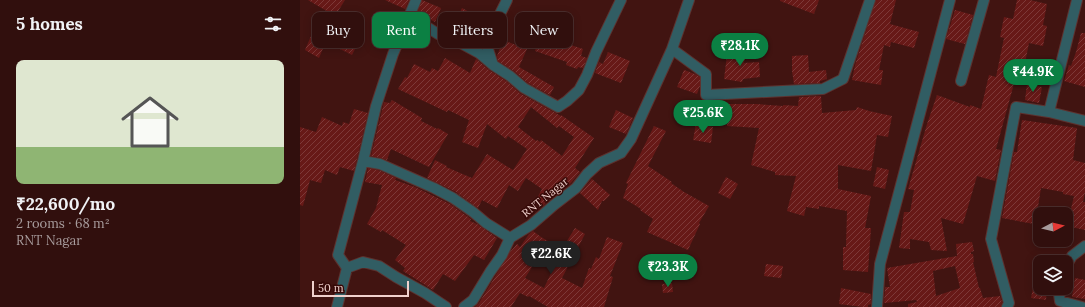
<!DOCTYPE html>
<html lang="en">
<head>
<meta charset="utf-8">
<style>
	:root { --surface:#310f0d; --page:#3d1d1b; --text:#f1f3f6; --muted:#a89c9d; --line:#4c2f2e; --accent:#0b8043 }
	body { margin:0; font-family:Lora,serif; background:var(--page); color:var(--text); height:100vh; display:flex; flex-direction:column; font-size:15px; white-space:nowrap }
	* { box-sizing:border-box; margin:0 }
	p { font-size:13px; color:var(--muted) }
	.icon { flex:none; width:22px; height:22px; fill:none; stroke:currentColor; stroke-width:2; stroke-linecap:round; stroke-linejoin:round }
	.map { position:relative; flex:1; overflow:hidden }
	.panel { display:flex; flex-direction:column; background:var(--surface); width:300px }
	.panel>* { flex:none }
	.guide { position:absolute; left:12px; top:12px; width:380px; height:36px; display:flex; gap:8px }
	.needle { width:26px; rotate:83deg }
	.tools { position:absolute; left:733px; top:207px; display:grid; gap:8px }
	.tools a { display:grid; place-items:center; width:40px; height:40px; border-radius:8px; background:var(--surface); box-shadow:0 2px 10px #0003,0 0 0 1px var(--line); font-size:20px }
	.scale { position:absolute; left:12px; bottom:10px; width:97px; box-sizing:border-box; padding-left:4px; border:2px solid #f0d1cd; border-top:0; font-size:11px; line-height:14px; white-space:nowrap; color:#f0d1cd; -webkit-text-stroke:3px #360907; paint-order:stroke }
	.price { position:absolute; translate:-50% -34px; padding:0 9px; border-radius:14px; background:var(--accent); color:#fff; font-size:13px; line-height:26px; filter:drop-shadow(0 1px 2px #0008) }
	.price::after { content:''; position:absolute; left:50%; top:24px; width:12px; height:9px; margin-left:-6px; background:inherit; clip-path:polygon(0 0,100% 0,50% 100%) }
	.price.on { background:#222; color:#fff }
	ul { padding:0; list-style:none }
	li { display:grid; align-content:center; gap:8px; height:212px; padding:0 16px }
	li span { display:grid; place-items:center; height:124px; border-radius:8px; color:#555 }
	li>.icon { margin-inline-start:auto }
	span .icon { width:72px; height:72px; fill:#fffc; stroke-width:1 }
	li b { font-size:17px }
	h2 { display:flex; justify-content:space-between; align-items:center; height:48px; padding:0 16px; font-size:17px }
	.tag { padding:0 14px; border-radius:8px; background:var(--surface); box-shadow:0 2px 10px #0003,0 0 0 1px var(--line); font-size:14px; line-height:36px }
	.tag.on { background:var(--accent); color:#fff }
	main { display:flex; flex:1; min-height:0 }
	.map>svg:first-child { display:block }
	.building { fill:url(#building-hatch); fill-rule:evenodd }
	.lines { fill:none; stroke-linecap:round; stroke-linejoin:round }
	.street-casing { stroke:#5d322f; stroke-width:12 }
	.street { stroke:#315d63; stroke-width:10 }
	.labels { text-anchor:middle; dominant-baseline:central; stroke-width:3; stroke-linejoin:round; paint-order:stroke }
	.street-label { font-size:11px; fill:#f0d1cd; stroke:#360907 }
</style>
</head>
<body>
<main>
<section class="panel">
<h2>5 homes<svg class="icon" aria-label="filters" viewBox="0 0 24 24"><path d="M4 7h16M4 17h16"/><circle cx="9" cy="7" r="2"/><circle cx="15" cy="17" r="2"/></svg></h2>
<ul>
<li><span style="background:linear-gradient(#dfe7d0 70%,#8fb573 0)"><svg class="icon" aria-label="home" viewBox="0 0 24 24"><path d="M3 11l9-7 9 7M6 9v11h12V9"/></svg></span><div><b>₹22,600/mo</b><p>2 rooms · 68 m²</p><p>RNT Nagar</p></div></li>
</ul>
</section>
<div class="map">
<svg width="785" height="307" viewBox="0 0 785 307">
	<defs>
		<pattern id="building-hatch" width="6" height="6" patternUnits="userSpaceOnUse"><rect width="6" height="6" fill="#671917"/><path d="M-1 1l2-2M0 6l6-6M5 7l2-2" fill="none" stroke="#7d3938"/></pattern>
	</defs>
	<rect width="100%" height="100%" fill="#411411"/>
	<path class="building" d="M8,0h37l-10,16z
		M85,0h24l-4,9z
		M122,0l19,8 -6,14 -18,-9z
		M480,0h39l-5,14 -34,-13z
		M576,0h20l-6,24 29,8 -5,16 -23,-6 -1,5 -6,-2 -5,25h4l-2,15 -29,-5 3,-15z
		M717,0h13l17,4 -4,21 4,1 -4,20 -14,-3 -4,20 -5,-1 -24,87 5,1 -6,31 -18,-5 -14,48 -22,-6 6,33 -16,-1 -2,-8 -19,-3v10l-11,-1 5,-36h6l4,-22 -6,-1 19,-65 10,-29 33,12v-2l11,4 8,-34 7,2 8,-39 -4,-1 4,-20 9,2z
		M162,8l24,13 -7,14 4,2 -4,9 -26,-13 7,-11 -4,-2z
		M655,10l18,5 -8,29 -19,-5z
		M781,33h4v54l-21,-6 5,-16 2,1 5,-14z
		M240,35l43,14 -2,7 6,2 -4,10 -5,-1 -1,2 -11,-4 1,-3 -32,-11z
		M11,36l13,10 -5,12 -14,-8z
		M42,36l16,7 -6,12 -16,-8z
		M203,40l24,9 -8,18 35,20 -4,8 -22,-12 -14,-12 -16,-10 -1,-5z
		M430,46l11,3 -3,9 7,1 -1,4 15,-1 1,15 -17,2 -1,3 -18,-3 4,-32h1z
		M308,52l22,9 -9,22 -26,-10 4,-11 4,2z
		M508,55l1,17 17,-2 1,9 -7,2v2l-26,1 -2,-13v-15z
		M145,58l25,15 6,-14 13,11 17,11 15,13 40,22v-1l33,23 -19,30 5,4 -9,11 -13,11 -4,-5 -9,15 -2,2 -8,-4 7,-13 -16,-11 -8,13 -9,-6 -12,23 -15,-8 -4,8 -22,-16 -29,-14 8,-18 12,6 -1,1 26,11 15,-24 26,16 14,-21 -19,-13 -2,3 -19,-15 -9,24 -16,-6 7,-22 -21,-10 -1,2 -49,-23 7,-12 2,1 7,-14 16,8 2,-4 6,3zM231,107l26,21 2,-2 15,11 -12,19 -21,-16 -1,2 -3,-2 -1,1 -18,-14z
		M384,70l11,4 5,3v9l-3,8 -20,-7z
		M727,84l15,3 -3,16 -14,-3z
		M521,96l1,17 34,-3 1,-3 12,4 23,5 -4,21 -11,-2 -6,36 -33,-6v24l33,7 -6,32h6l-3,44 -25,-2v-23h3l1,-36 -28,-5v3l-13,-2 -2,9 -17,-5 9,-35 -21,-1v-3l-24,-7 8,-37 -32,-2 2,-22h27l27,2v-1l15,1 1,-9z
		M92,100l30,18 -1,3 16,8 1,-1 10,6 -19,33 -38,-18 -4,11 -6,-2 -10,-2 13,-54 6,1z
		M54,109l14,4 -14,58 -14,-4 -3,8 -12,-5 -4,13 -11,-3 -7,26 -3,-1v-78l16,5 6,-15 20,9 1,-4 6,2z
		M316,110l17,8 -7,16 -17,-7z
		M722,120l55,8 -4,32 12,3v29l-2,10h2v28l-18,-4 7,-30 -11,-2v-2l-22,-4 -4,25h-1l-2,11 -32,-6 12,-66h3z
		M396,124l17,3 -2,16 -18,-3z
		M354,126l12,5 -18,35 24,16 -1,1 13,9 25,14 -10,17 1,1 -12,26 -41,-18 6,-13 -13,-9 1,-1 -18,-11 5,-14 -2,-1z
		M577,167l12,3 -4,19 -12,-3z
		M68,168l10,2 18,8 -1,2 20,7 35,17 21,15 -1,2 7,3 20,14 -13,22 -10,-5 -19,26 -12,-7 -10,16 -30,-19 2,-3 -10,-8 11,-15 -24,-15 -1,2 -14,-8 9,-16 6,-23 -17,-3z
		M426,177l12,7 -8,15 -12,-6z
		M292,179l18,16 -6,6h-2l-4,9 -18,-17z
		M275,228l10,6 -23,44 20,10 7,-20 2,1 5,-12 3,2 8,-22 16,6 -13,33 3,1 -9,30h-56l-19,-11 -1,1 -8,-4 -9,14h-36l4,-4 31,-51 7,-8 3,3 9,-13 4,-3 8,6 21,12zM239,256l16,9 -11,23 -19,-10z
		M672,242l2,9 -3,1v2h2l1,8h-1l6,26h1l3,10 17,-2 2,6 -1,5h-93v-3l9,-2 -1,-2 -32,3 1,-16h5l-3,-19 70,-12 -1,-12zM655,266l5,22 -24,8 -3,-25z
		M466,264l17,2 -2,12 -17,-2z
		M775,278l10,2v19l-13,-2z
		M372,283l1,9 -10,1 -1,-9z
		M541,288l30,6v10l-3,1v2h-5l-24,-3z
		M733,288h14l-1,12 -15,-2z"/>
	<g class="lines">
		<defs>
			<path id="street" d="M109,17l7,3 22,14 17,6 24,13 14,12 17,11 14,12 34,19 9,-6 12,-11 8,-15 9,-23 25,-52
				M372,49l34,25v21l117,-6 20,-10 27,-79
				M193,65l-6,-19 12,-30 8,-16
				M661,81l23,-81
				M749,112l28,-112
				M63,161l17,3 54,24 19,10 20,14 13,11 24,15
				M766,266l6,-10 13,-10
				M47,268l16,-6 16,4 17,11 29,16 21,14
				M758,288l2,13 22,6
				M37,307l10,-39 -9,-13 25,-94 13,-55 17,-52 23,-54
				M164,307l9,-7 17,-28 12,-17 8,-17 21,-13 23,-20 22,-17 11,-14 12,-11 22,-10 10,-14 41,-90 17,-49
				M577,307l3,-43 70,-264
				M707,307l2,-4 -18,-64 25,-132 33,5 36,9"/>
		</defs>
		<use href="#street" class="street-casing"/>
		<use href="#street" class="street"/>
	</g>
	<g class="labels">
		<g class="street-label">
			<text transform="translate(245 197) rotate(-39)">RNT Nagar</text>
		</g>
	</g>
</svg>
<div class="tools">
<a><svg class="needle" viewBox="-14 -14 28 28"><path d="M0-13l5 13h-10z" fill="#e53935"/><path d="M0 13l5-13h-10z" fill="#a89c9d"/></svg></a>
<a><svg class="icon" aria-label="layers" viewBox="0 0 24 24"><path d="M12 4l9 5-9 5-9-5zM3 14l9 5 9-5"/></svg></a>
</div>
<div class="scale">50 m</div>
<b class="price" style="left:440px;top:67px">₹28.1K</b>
<b class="price" style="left:733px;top:93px">₹44.9K</b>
<b class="price" style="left:403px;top:134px">₹25.6K</b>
<b class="price on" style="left:251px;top:275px">₹22.6K</b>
<b class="price" style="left:368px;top:288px">₹23.3K</b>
<div class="guide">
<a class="tag">Buy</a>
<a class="tag on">Rent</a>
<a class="tag">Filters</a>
<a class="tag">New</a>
</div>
</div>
</main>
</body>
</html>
